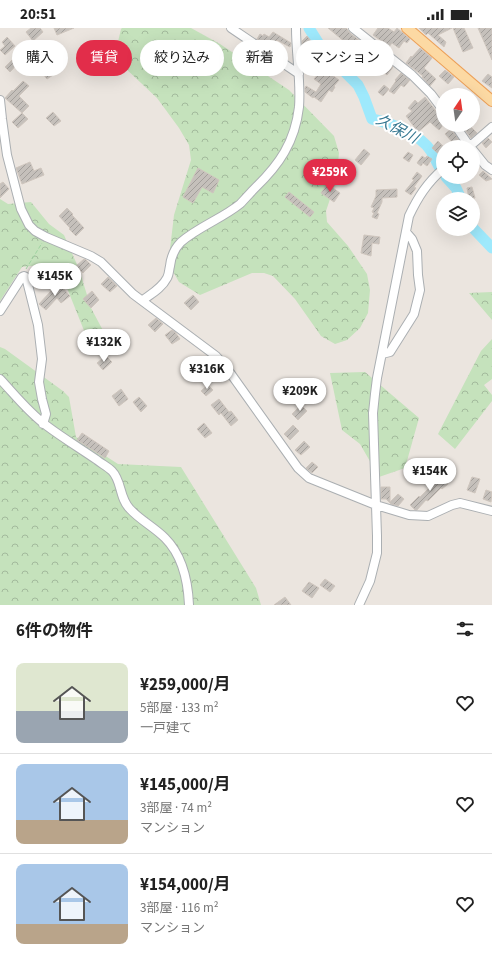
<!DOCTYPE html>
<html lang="ja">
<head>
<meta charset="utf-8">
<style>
	:root { --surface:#fff; --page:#f2f2f2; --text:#222; --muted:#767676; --line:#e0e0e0; --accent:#e22d4a }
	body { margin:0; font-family:"Source Sans 3","Noto Sans JP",sans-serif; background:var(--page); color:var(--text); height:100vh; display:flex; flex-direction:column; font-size:15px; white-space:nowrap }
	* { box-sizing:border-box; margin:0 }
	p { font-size:13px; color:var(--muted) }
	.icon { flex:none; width:22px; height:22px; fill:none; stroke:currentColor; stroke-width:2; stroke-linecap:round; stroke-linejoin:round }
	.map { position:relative; height:577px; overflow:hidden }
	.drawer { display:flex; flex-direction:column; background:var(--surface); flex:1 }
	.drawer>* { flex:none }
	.banner { position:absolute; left:12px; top:12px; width:468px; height:36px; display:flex; gap:8px }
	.needle { width:26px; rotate:13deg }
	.fabs { position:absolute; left:436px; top:60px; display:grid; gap:8px }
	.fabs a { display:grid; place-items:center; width:44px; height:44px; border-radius:50%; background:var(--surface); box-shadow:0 4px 16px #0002; font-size:20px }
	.price { position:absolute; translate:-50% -34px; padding:0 9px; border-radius:14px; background:#fff; color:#222; font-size:13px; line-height:26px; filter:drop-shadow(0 1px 2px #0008) }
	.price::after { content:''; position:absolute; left:50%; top:24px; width:12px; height:9px; margin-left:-6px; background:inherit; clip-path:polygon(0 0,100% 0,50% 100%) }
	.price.active { background:var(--accent); color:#fff }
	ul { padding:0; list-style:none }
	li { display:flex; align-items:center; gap:12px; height:100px; padding:0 16px }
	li+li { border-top:1px solid var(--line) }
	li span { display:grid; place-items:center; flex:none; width:112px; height:80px; border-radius:8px; color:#555 }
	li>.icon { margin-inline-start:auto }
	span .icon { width:48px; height:48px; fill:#fffc; stroke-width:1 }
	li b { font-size:17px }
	h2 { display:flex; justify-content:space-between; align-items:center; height:48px; padding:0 16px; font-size:17px }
	.pill { padding:0 14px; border-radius:18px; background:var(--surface); box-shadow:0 4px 16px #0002; font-size:14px; line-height:36px }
	.pill.active { background:var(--accent); color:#fff }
	.status { display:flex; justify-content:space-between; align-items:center; height:28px; padding:0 20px; background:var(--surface); direction:ltr }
	.status svg { height:11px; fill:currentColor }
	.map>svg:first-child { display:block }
	.forest { fill:url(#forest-crowns) }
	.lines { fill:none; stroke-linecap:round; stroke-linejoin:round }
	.river { stroke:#9ee9fc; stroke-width:11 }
	.building { fill:url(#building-hatch); stroke:#cfc6be }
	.minor-casing { stroke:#abafb2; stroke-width:10 }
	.major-casing { stroke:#ec9f57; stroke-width:12 }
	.path { stroke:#9fd4a1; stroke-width:1; stroke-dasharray:4 2; stroke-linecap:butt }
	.minor { stroke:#fff; stroke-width:8 }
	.major { stroke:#fcd9a3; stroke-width:10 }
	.labels { text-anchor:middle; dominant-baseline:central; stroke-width:4; stroke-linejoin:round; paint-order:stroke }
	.water-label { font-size:15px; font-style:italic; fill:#367892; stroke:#fff }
</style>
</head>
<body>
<div class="status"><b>20:51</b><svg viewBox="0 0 49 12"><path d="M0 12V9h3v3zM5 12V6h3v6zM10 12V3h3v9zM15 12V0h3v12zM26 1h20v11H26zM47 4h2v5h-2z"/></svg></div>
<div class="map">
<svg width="492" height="577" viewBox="0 0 492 577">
	<defs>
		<pattern id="forest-crowns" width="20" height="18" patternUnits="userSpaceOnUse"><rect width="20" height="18" fill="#c5e2bc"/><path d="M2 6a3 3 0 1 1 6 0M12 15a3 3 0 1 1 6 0" fill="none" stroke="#a3ba9c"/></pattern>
		<pattern id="building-hatch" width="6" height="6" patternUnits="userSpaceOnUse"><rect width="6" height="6" fill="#c5c0bb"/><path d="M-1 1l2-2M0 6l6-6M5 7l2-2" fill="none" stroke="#a39f9b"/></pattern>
	</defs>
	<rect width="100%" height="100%" fill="#ebe5df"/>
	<path class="forest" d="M122,0h69l29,16 69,46 45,46 5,17 -3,28 -10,30 1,11 21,24 19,28 3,16 -2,23 -8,15 -13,12 -12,4 -14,-8 -26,-37 -22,-23 -9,-3h-12l-52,22 -21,-13 -8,-14 -1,-19 4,-34 17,-55 -2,-15 -10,-17 -22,-30 -33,-31 -7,-21 4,-17z
		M0,171l8,5 23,-2 18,22 15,11 15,34 12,39 16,30 -22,-5 -18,-45 -26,-23 -19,2 -22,34z
		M492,264v28l-23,-27z
		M492,311v40l-8,6 8,10v6l-37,48 -17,-15 43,-83z
		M0,319l5,2 58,42 6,6 7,40 42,27 63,3 75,121 5,17h-261z
		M365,344l54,46 -14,50 -26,9 -19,-33 -18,-14 -12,-57z"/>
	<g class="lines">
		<path class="river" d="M309,0l13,21 36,36 6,12 8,22c19,4 48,15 59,32 4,7 7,15 12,22
			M446,149l10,11 5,11
			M473,200l19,20"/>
	</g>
	<path class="building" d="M31,0h9l3,4 -10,9 -7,-9z
		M54,0h20l-17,7z
		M328,0h18l5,6 23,18 -7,8z
		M378,0h10l6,4 3,-4 13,11 -3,4 -3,-2 -5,7 -7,-5 -4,5 -6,-4 1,-2 -10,-7z
		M419,0h33l-14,7 8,7 -2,5 -16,-14 -2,2z
		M453,0h11l9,20 -10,4z
		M478,0h14v32z
		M273,4l18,11 -1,4 -13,-7 -4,7 -4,-3 -2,1 -10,-6 3,-5 3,2 1,-2 5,3z
		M307,8l5,6 -6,6 -4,-4v-3z
		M7,9l8,9 -10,9 -5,-5 5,-4 -3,-4z
		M420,20l12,10 -8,10 12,11 -6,7 -8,-9 1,-1 -17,-13 5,-7 1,1z
		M45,21l4,4 -5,5 6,8 4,-3 5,8 -12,8 -9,-12 -3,3 -6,-7z
		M19,27l5,5 -4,5 -2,-2 -8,9 -5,-5 7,-7 1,2z
		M308,28l22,16 -1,1 10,7 -5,6 1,1 -3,5 -3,-2 -8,12 -7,-5 -1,1 -8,-6v-4l1,-2 10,6 5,-8 -7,-5 6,-7 -8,-6 -2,3 -7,-6v-1z
		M384,32l9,7 -6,8 -9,-7z
		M445,42l9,7 -6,7 -9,-8z
		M401,45l9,7 -6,7 -3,-2 -7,9 -5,-3 7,-10 -1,-1z
		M488,46l4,3v11l-10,-7z
		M23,53l6,5 -10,10 10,10 -7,7 -17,-15 7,-8 1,1z
		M384,57l5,4 -6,7 -5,-4z
		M425,69l14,18 -1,1 5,4v5l-4,5 -9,-8 -12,10 -12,-16 6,-5 -4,-3 7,-8 3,3z
		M53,84l8,9 -7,5 -8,-8z
		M22,85l6,6 -10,9 -6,-6z
		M465,97h4l8,8 -6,5 -8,-11z
		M451,101l8,11 -5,4 -9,-10z
		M488,110l4,4 -6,6 -4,-5z
		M438,113l6,6h-1v11l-11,-10z
		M364,121l6,5 -9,11 -6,-5z
		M408,124l5,3 -4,7 -6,-4z
		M422,128l3,2 2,-2 5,3 -5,7 -4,-3 -2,3 -4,-3z
		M30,134l4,9 7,-3 3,7 -22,9 -6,-16z
		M198,140l21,12 -6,13 -11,-6 -9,16 -10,-6z
		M483,143l9,8 -6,2 -7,-6z
		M417,144l5,4 -8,11 2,1 -5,7 -6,-4 9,-11 -2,-1z
		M3,154l6,7 -9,9v-14z
		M327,156l13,9 -6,9 -13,-9z
		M472,159l3,11 -6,1 -2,-11z
		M397,161v8l-15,1v4l-5,11 2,1 -2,5 -5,-2 2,-4 -2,-1 2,-4 -3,-1 5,-11v-6z
		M289,164l25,20 -4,5 -25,-20z
		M67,180l6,6 -1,1 12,13 -8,8 -7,-7 1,-1 -11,-12z
		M364,207l16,2 -1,7 -7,-1 -1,13 -10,-3z
		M84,231l2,1 5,5 -8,8 -7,-7z
		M108,249l9,9 -7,6 -9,-8z
		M59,256l11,12 -9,7 -4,-5 -11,12 -7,-6 11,-12z
		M92,263l7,9 -8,8 -8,-9z
		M193,267l6,7 -8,8 -7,-7z
		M156,290l7,6 -8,8 -7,-7z
		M172,302l3,2 5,7 -8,5 -7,-9z
		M95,310l7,9 -8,7 -8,-8z
		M106,328l6,6 -9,8 -6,-7z
		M207,332l8,8 -12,10 -7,-9z
		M208,357l5,5 -7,6 -5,-5z
		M121,361l7,10 -9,7 -7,-10z
		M139,369l8,9 -6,6 -8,-10z
		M219,371l10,13 2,-1 7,9 -7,6 -10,-13 -2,2 -8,-10z
		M301,377l6,6 -9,9 -6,-6z
		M204,395l8,10 -7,5 -8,-9z
		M293,397l6,6 -9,9 -6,-6z
		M82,405l27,18 -4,7 -28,-18z
		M304,413l6,6 -9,8 -6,-5z
		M312,434l6,5 -6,6 -6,-5z
		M438,445l10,11 -6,5 -1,-1 -13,13 -2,-1 -9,10h-2l-5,-5 9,-9 1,1 15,-15 -3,-4z
		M472,449l8,2 -5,14 -8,-3z
		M381,459h9v15l8,-8 6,5 -6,7 -7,-2 -5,-5h-5z
		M486,462l6,2 -1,10 -8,-3z
		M325,551l10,7 -5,6 -10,-7z
		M309,554l10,6 -7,10 -10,-7z
		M285,569l6,8h-17z"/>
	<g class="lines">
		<defs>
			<path id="minor" d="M231,0l68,46
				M353,0l59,47 19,19 12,16
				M0,72l2,19 5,36 14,54 8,16 6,6 11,6 45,19 10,6 32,32 83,62 10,11 72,101 11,10 67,27 33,10 19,1 24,-11 8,-2 32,8
				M455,97l15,22
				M469,119l23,-20
				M473,122l12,15 7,5
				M143,272c8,-6 19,-12 24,-22 2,-3 2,-8 3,-12 1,-9 5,-18 11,-24 17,-15 42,-24 59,-38 5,-5 10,-11 15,-16 24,-23 40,-46 44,-81 2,-26 -3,-53 -3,-79
				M0,283l22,-34 2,-1 2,1 12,48 4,34 -3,23 3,17 4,15 -3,10
				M382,326l8,-2 24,-38 6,-24 -2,-15 -1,-24 -5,-12 -6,-7
				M0,351c15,16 29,34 47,47 16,12 34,23 50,34 5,4 11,7 15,11 10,10 7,27 18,38 10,11 24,18 35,29 17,17 23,44 24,67
				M359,577l11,-24 7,-28v-17l-4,-123 2,-19 2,-16 32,-162c9,-19 18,-33 34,-47"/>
			<path id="major" d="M407,0l85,73"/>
		</defs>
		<use href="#minor" class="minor-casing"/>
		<use href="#major" class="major-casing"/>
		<path class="path" d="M26,241l16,-26"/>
		<use href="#minor" class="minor"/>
		<use href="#major" class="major"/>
	</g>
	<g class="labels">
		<g class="water-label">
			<text transform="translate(397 101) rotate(28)">久保川</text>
		</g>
	</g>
</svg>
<div class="fabs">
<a><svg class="needle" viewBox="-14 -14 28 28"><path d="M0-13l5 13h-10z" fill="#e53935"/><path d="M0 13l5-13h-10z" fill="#767676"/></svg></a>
<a><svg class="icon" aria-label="locate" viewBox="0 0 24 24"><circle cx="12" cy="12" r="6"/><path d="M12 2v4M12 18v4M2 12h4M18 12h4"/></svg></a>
<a><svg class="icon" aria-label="layers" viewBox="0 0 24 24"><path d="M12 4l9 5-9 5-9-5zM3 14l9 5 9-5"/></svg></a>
</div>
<b class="price active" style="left:330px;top:165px">¥259K</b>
<b class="price" style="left:55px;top:269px">¥145K</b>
<b class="price" style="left:104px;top:335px">¥132K</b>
<b class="price" style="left:207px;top:362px">¥316K</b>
<b class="price" style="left:300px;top:384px">¥209K</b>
<b class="price" style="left:430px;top:464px">¥154K</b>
<div class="banner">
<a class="pill">購入</a>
<a class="pill active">賃貸</a>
<a class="pill">絞り込み</a>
<a class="pill">新着</a>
<a class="pill">マンション</a>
</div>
</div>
<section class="drawer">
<h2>6件の物件<svg class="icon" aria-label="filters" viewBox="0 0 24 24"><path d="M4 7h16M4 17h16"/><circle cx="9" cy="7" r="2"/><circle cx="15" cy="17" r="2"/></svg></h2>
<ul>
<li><span style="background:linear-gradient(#dfe7d0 60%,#9aa5b1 0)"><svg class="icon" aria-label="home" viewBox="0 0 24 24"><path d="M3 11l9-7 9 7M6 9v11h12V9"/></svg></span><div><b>¥259,000/月</b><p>5部屋 · 133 m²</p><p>一戸建て</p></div><svg class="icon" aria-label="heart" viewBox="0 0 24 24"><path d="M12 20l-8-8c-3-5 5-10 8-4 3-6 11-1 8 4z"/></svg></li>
<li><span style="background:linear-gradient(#a9c7e8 70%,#b9a48a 0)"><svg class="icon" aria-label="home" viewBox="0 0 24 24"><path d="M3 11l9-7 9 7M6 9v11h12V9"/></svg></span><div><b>¥145,000/月</b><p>3部屋 · 74 m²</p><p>マンション</p></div><svg class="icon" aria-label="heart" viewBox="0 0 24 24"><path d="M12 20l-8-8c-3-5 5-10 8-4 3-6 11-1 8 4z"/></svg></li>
<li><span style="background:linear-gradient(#a9c7e8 75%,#b9a48a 0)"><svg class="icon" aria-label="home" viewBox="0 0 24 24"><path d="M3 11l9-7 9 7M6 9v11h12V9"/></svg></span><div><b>¥154,000/月</b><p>3部屋 · 116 m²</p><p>マンション</p></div><svg class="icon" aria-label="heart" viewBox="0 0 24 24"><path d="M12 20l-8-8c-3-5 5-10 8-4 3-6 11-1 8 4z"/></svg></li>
</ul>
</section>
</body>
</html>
